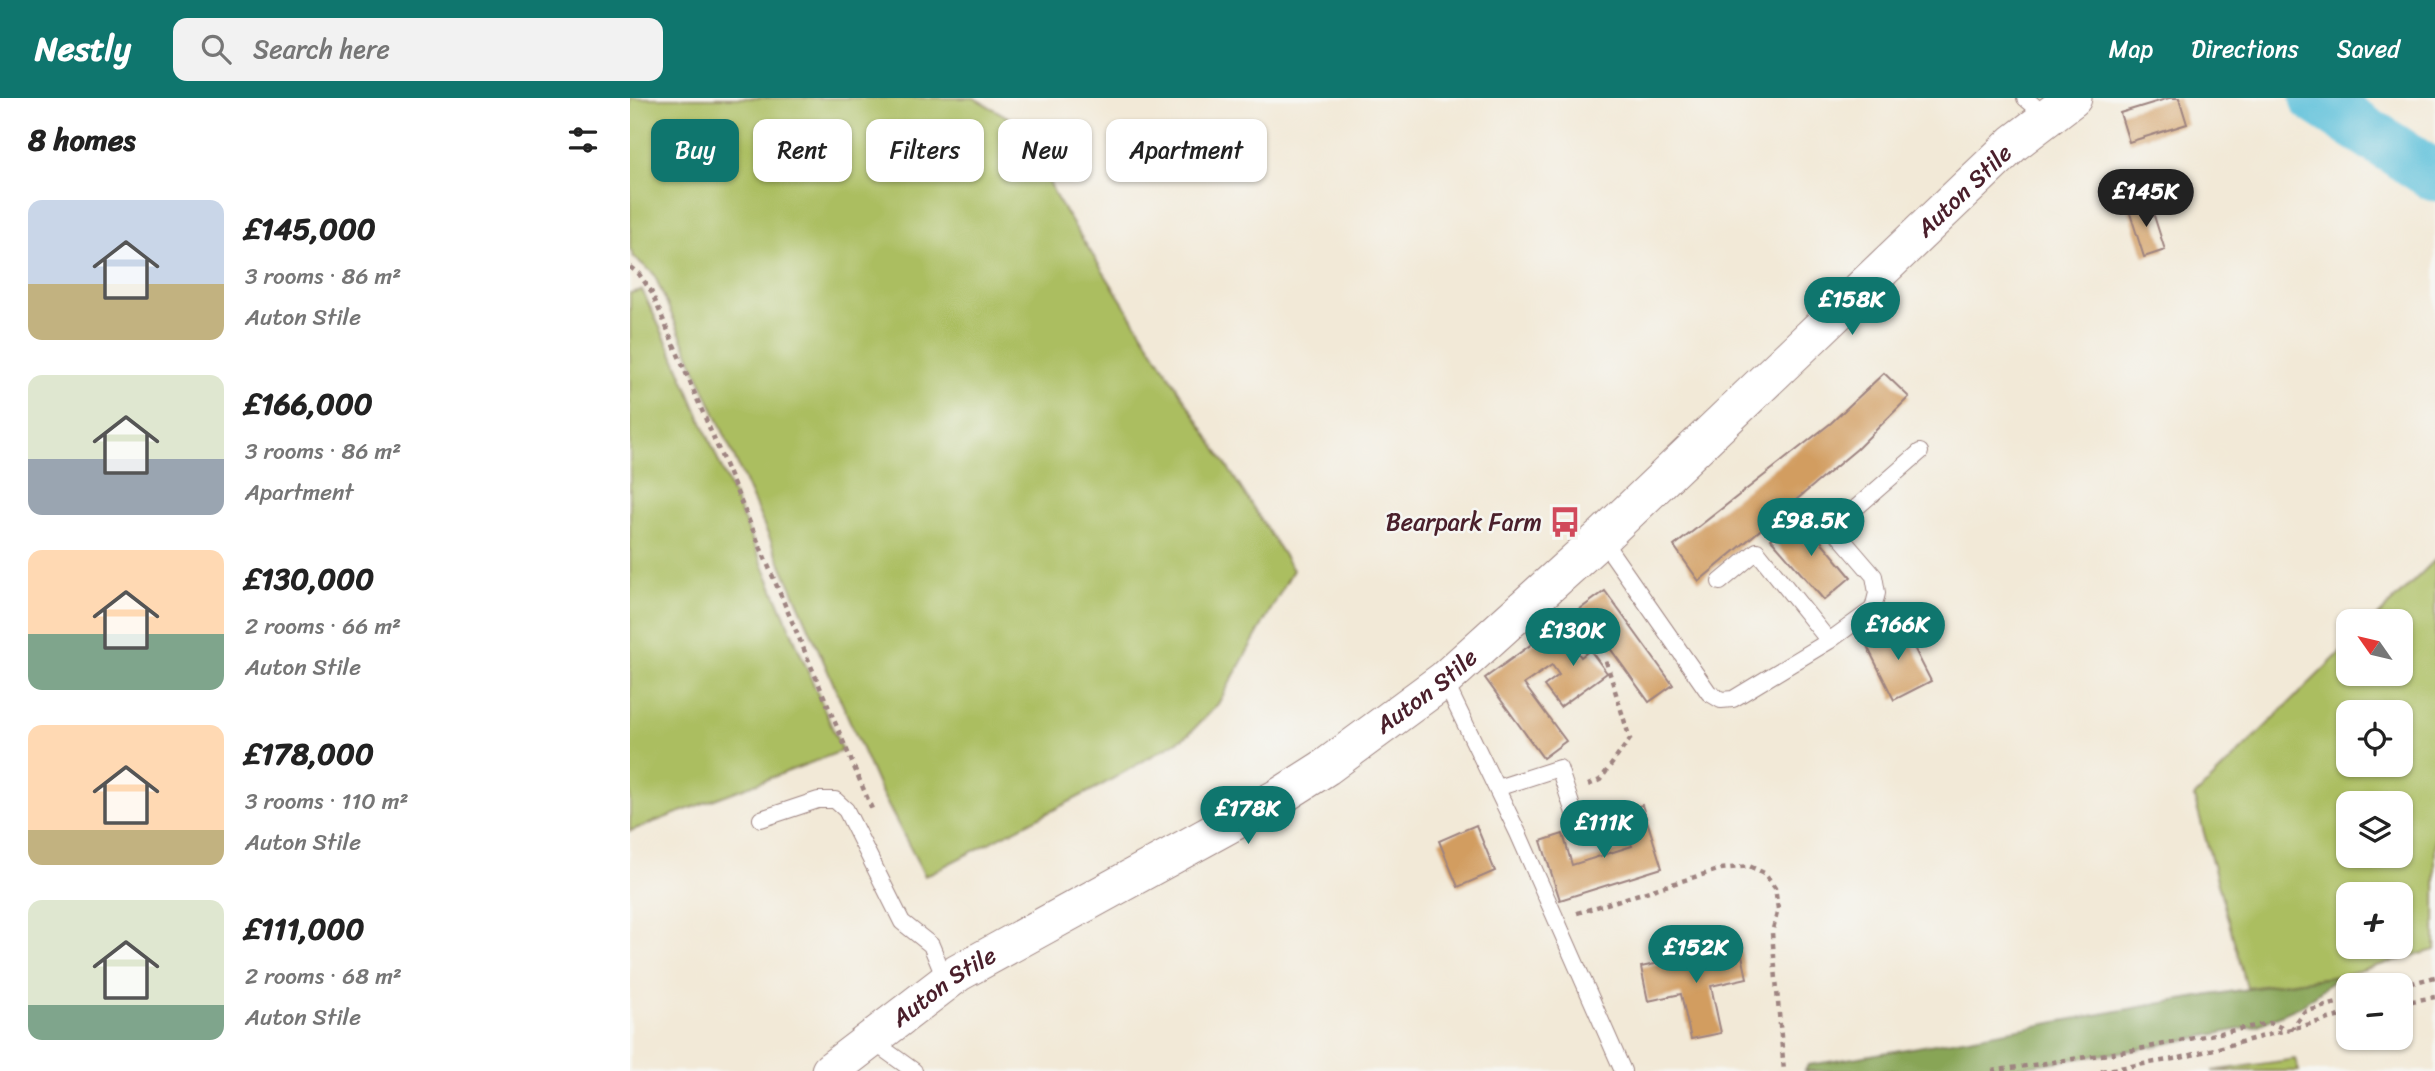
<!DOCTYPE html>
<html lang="en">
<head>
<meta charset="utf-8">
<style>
	:root { --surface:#fff; --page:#f2f2f2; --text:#222; --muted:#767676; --accent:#0f766e }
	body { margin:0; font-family:Sriracha,sans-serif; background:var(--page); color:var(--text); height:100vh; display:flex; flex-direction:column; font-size:26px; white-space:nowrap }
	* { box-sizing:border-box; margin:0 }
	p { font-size:23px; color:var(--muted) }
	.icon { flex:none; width:38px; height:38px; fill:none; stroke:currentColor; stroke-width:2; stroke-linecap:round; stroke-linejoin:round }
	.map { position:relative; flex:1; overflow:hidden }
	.panel { display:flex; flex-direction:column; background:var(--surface); width:630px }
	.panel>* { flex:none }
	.top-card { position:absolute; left:21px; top:21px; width:665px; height:63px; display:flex; gap:14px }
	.needle { width:46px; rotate:304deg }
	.tools { position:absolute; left:1706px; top:511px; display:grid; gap:14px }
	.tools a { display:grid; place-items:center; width:77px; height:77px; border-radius:14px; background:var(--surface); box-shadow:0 2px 5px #0004; font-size:35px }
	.price { position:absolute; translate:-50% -60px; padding:0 16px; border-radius:24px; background:var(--accent); color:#fff; font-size:23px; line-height:46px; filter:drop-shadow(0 2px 4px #0008) }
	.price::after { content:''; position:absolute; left:50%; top:42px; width:21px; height:16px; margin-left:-10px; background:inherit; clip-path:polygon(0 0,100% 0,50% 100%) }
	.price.selected { background:#222; color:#fff }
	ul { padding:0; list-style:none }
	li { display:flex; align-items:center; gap:21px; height:175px; padding:0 28px }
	li span { display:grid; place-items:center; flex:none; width:196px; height:140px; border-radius:14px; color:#555 }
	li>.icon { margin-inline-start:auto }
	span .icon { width:84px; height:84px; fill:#fffc; stroke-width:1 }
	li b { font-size:30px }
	h2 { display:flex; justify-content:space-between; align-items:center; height:84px; padding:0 28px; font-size:30px }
	.chip { padding:0 24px; border-radius:14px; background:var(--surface); box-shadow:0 2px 5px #0004; font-size:24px; line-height:63px }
	.chip.selected { background:var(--accent); color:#fff }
	header { display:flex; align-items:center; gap:42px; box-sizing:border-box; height:98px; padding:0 35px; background:var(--accent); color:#fff }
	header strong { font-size:33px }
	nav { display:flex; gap:38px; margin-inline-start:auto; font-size:24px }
	.search { width:490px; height:63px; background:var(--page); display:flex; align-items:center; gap:18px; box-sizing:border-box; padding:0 24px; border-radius:14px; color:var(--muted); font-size:26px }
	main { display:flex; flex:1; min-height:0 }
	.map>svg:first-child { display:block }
	.green { fill:#abbe61; stroke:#7a6e46; stroke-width:2; fill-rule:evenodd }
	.forest { fill:#88a557; stroke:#696241; stroke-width:2 }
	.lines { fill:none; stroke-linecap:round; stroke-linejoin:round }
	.river { stroke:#5cc0da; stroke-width:51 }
	.building { fill:#d29d60 }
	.service-casing { stroke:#9e8481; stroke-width:18 }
	.tertiary-casing { stroke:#9e8481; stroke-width:39 }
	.path { stroke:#9e8481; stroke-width:4.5; stroke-dasharray:5 5; stroke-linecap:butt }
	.service { stroke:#fff; stroke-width:16 }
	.tertiary { stroke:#fff; stroke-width:37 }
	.labels { text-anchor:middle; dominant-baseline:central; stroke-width:5; stroke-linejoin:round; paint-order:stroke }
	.street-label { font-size:24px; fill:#4a1f2b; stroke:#f6f6f2 }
	.poi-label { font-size:24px; fill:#4a1f2b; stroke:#f6f6f2; text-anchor:end }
</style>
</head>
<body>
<header>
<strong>Nestly</strong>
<div class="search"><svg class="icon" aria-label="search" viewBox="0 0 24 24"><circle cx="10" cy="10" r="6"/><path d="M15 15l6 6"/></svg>Search here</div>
<nav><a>Map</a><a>Directions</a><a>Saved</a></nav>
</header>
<main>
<section class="panel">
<h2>8 homes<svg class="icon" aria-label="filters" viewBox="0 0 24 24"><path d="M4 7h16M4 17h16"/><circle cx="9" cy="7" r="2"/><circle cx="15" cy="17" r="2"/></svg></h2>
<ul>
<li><span style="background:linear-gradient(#c9d6e8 60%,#c2b280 0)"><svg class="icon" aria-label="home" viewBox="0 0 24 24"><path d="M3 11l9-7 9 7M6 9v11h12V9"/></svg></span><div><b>£145,000</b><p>3 rooms · 86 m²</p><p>Auton Stile</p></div></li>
<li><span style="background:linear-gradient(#dfe7d0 60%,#9aa5b1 0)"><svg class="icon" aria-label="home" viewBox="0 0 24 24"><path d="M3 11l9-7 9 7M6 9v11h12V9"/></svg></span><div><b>£166,000</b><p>3 rooms · 86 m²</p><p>Apartment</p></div></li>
<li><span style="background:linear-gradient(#ffd9b3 60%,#7fa58c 0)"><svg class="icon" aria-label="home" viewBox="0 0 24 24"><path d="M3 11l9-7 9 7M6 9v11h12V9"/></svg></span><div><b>£130,000</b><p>2 rooms · 66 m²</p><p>Auton Stile</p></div></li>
<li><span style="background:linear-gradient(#ffd9b3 75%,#c2b280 0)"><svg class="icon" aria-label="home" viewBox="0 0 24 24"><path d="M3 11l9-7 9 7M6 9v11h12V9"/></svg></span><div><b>£178,000</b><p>3 rooms · 110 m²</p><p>Auton Stile</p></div></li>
<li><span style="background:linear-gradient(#dfe7d0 75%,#7fa58c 0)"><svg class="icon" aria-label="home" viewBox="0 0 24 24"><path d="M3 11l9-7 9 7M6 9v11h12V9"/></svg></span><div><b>£111,000</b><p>2 rooms · 68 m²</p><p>Auton Stile</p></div></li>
</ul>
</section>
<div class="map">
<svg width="1805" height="973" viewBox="0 0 1805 973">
	<rect width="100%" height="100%" fill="#f6f6f2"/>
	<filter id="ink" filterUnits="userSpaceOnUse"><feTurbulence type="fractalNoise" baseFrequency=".0143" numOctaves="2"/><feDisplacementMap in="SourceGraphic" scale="14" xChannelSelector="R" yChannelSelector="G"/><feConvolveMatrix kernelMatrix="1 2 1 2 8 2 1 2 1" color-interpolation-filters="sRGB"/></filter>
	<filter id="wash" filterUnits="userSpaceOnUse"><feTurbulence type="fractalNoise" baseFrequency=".00686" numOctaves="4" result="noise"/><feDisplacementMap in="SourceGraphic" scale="28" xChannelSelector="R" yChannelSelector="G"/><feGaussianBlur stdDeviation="1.57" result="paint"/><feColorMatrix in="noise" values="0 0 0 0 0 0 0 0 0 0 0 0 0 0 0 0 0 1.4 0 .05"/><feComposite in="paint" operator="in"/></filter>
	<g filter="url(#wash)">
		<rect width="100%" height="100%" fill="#f2e9d7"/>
		<path class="green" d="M0,0h344l60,34v18l23,49 236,371 -75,134 -30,31 -88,51 -175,90 -45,-86 -226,-516 -20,-17 -4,-8z
			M12,192l33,69 167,392 -212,80v-538z
			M1805,462v390l-96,26 -92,12 -53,-191 154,-152v29h53v-53h-28zM1718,614h53v53h-53zM1771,705v53h-53v-53zM1718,796h53v53h-53z
			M1665,961l4,12h-87z"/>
		<path class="forest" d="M1709,878l-38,30 -45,20 -122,24 -142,21h-187l3,-6c178,-27 353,-66 531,-89z"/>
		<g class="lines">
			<path class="river" d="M1685,0l120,78"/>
		</g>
		<g id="blocks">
			<path class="building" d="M1539,0h10l8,26 -58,18 -9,-29z
				M1519,102l16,50 -21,7 -16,-50z
				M1254,275l25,24 -52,52 -158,132 -25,-35 157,-123z
				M1169,417l52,62 -27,23 -53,-61z
				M975,493l68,94 -24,17 -53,-73 -23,17 8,11 9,-7 17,23 -47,34 -16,-21 15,-11 -7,-10 -28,19 42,57 -23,17 -58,-80z
				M1272,526l29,57 -37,19 -29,-58z
				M1012,707l20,63 -102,32 -19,-59 22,-7 9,31 60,-19 -11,-35z
				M846,727l19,46 -37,16 -19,-46z
				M1110,848l7,32 -36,8 10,47 -30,6 -10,-45 -33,7 -7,-34z"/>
		</g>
	</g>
	<g filter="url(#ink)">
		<use href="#blocks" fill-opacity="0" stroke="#9e8481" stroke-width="2"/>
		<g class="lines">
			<defs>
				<path id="service" d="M1395,0l21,18
					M1203,430l87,-76
					M971,440l108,155 12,7 12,-1 96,-58 44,-32 4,-16 -3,-17 -56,-65
					M1090,484l37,-31 72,90
					M814,582l74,153 105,238
					M867,690l62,-20 23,69
					M131,721l57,-19h17l11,10 56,112 29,23 15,36
					M241,942l43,31"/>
				<g id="tertiary">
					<path id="s1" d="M200,973l128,-98 321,-176 47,-30 118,-87 157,-142 413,-395 59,-45"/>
				</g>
			</defs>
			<use href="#service" class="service-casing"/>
			<use href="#tertiary" class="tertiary-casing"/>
			<path class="path" d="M0,169l9,7 12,17 221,518
				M958,687l12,-5 30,-41 -25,-81
				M947,815l144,-44 28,-3 15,7 11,15 3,21 -6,24 12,138
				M1771,888l34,-9
				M1771,905l34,-6
				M1661,932l13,-18 44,-12
				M1362,973l142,-21 136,-27 20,8
				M1471,973l79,-13 168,-44"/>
			<use href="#service" class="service"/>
			<use href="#tertiary" class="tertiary"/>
		</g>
	</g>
	<defs>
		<symbol id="bus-bare" viewBox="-9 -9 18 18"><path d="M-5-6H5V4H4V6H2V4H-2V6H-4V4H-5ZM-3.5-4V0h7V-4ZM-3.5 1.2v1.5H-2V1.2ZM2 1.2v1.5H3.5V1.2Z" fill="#d1495b" stroke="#f6f6f2" stroke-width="2.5" paint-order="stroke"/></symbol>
	</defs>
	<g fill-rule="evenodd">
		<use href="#bus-bare" x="913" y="402" width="44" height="44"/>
	</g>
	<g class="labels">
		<g class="street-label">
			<text stroke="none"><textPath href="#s1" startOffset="1444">Auton Stile</textPath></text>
			<text stroke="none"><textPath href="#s1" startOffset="709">Auton Stile</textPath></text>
			<text stroke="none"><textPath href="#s1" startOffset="142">Auton Stile</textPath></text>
		</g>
		<g class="poi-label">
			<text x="912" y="424">Bearpark Farm</text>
		</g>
	</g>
</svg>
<div class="tools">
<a><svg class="needle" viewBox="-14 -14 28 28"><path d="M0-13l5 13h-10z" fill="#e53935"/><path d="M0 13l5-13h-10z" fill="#767676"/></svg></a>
<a><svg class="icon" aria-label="locate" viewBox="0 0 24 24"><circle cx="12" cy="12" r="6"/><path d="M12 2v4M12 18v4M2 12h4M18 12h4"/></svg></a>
<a><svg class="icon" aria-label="layers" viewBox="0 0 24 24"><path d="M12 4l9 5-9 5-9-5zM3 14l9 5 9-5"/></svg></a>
<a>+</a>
<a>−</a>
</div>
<b class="price selected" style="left:1516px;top:131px">£145K</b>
<b class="price" style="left:1222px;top:239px">£158K</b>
<b class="price" style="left:1181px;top:460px">£98.5K</b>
<b class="price" style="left:1268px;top:564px">£166K</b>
<b class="price" style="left:943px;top:570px">£130K</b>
<b class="price" style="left:618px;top:748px">£178K</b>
<b class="price" style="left:974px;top:762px">£111K</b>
<b class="price" style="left:1066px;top:887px">£152K</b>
<div class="top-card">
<a class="chip selected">Buy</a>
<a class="chip">Rent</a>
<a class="chip">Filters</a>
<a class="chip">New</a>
<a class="chip">Apartment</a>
</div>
</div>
</main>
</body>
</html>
